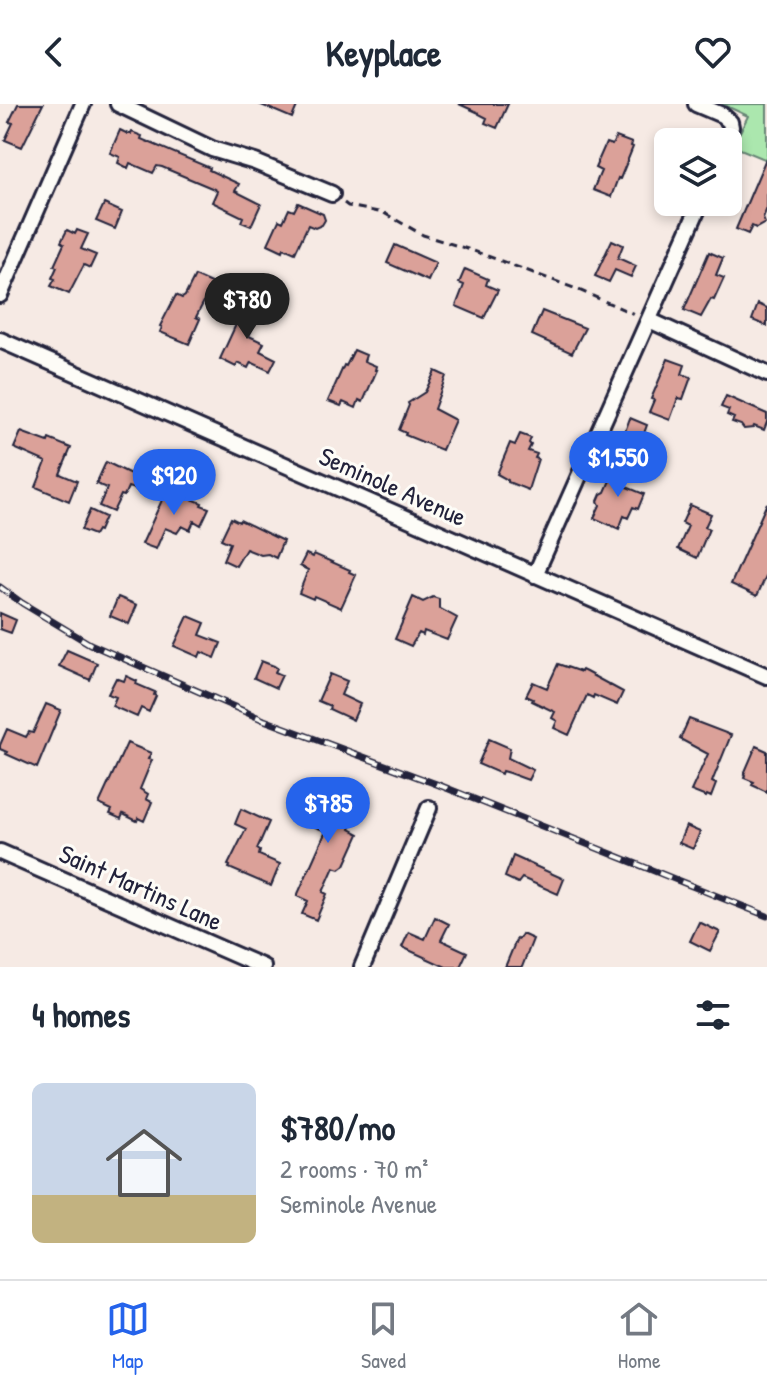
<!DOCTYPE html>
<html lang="en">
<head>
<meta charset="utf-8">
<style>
	:root { --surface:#fff; --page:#f6f6f7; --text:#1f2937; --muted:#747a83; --line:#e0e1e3; --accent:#2563eb }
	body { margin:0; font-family:"Patrick Hand",sans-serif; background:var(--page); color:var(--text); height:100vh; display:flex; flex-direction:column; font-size:30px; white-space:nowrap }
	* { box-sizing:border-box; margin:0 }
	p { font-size:26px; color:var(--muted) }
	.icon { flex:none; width:44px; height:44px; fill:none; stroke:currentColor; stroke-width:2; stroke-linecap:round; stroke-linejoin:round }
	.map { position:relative; height:863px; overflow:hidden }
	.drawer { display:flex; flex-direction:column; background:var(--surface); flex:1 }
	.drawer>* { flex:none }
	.controls { position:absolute; left:654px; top:24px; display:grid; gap:16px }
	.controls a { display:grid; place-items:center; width:88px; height:88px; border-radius:12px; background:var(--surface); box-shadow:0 4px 12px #0003; font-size:40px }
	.price { position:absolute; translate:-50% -68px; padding:0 18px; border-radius:28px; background:var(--accent); color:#fff; font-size:26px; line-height:52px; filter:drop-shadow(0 2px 4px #0008) }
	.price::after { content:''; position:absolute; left:50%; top:48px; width:24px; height:18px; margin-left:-12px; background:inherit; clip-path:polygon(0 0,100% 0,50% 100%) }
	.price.on { background:#222; color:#fff }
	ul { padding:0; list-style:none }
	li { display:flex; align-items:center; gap:24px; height:200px; padding:0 32px }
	li span { display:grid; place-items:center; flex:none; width:224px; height:160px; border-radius:12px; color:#555 }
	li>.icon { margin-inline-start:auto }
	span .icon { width:96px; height:96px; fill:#fffc; stroke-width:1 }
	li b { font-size:34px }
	h2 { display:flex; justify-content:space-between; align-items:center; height:96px; padding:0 32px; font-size:34px }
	header { display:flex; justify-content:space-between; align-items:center; height:104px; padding:0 32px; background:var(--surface); font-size:36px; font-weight:800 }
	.tabs { display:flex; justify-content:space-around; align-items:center; height:112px; border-top:2px solid var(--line); background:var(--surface); font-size:22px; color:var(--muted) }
	.tabs a { display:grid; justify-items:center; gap:4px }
	.tabs .on { color:var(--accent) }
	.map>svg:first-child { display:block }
	.green { fill:#abe7ae; stroke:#668474; stroke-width:2 }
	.building { fill:#dba199; stroke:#22223b; stroke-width:2 }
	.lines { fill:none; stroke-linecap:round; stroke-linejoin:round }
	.street-casing { stroke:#22223b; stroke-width:20 }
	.path { stroke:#22223b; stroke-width:3; stroke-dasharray:8 6; stroke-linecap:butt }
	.street { stroke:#fdfcf7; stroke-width:14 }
	.rail-casing { stroke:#22223b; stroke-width:7 }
	.rail { stroke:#fdfcf7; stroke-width:4; stroke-dasharray:12; stroke-linecap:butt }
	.labels { text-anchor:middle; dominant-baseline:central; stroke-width:6; stroke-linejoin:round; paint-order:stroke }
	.street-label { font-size:26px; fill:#22223b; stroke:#fdfcf7 }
</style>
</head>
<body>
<header><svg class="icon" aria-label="back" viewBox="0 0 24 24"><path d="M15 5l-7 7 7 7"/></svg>Keyplace<svg class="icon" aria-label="heart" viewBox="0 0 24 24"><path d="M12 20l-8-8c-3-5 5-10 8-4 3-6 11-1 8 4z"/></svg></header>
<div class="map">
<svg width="767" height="863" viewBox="0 0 767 863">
	<rect width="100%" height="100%" fill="#f6eae4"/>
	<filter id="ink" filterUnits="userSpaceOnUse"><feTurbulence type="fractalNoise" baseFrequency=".0125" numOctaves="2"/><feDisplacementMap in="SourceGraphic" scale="16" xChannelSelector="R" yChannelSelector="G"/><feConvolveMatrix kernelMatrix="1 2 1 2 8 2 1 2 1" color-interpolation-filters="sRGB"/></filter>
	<g filter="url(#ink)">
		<path class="green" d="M722,0h45v56l-34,-14 15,-30z"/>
		<path class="building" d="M18,0h25l-21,43 -17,-7 8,-17 -4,-1z
			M259,0h39l-6,14z
			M459,0h49l-11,24 -12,-5 2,-5 -8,-4v-1z
			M120,26l8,4h3l1,-2 10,4 -1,3 69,29 -1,2 30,14 -4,7 26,13 -10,22 -10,-4 2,-5 -31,-15 5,-11 -3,-2 -52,-22 -5,-1 -4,7 -23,-10 -2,5 -10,-5 2,-6 -10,-4z
			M616,33l16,6 -1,3 2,1 -13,32 -2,-1 -7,19 -18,-7 8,-19 -6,-3 11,-25 6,2z
			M767,52v52l-4,10 2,5 -9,5 -4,-2 -4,8 -12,-5z
			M298,99l25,11 2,6 -3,5 -7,3 -7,-3 -13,28 -11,-5 -1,3 -15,-7 11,-24 4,2 6,-13 5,2z
			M104,100l18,8 -7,17 -19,-8z
			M67,126l8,4 2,-4 11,4 -7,15 15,6 -6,13 -6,-3 -15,29 -18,-8 4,-7 -3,-1 5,-11 -3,-1 10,-22 -3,-2z
			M612,136l11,5 -5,13 18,8 -5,11 -16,-7 -6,12 -14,-6z
			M395,141l41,18 -8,18 -41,-18z
			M709,148l14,6 -7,17 8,3 -10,22 -3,-1 -10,18 -17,-7z
			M465,165l23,10 -2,6 12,5 -14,28 -28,-12 8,-21 -5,-2z
			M195,172l18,8 -17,33 4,2 -11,25 -29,-12 2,-5 -2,-1 16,-31 6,3 3,-2z
			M250,190l12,6 -11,24 3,1 -5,11 15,7 -4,8 16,8 -6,12 -19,-9 -3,6 -10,-5 -2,4 -16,-8z
			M758,200l9,4v18l-15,-6z
			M542,207l43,17 -13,25 -40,-18z
			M354,246l12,5 -2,6 12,5 -1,4h2l-14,32 -4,-2 -3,8 -13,-6 -2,4 -13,-5 16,-36 2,1z
			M668,255l17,6 -3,9 9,3 -8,22 -5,-1 -8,22 -21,-8 5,-12 -3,-1z
			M435,267l11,5 -12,33 21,11 -13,30 -37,-15 1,-2 -7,-3 10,-25 -1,-2 17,-11z
			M726,292l41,18v8l-3,8 -10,-4 -1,2 -9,1 -3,-4 -9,-3 2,-4 -7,-3 2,-5 -8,-3z
			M630,314l17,7 -7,19 -17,-7z
			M21,328l27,10 1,-3 22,9 -11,26 17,7 -8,20 -33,-14 10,-25 -32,-14z
			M520,330l11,4 -2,5 2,2 -3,6 9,3 -2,4 3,1 -10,31 -20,-8v-2l-11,-6 13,-31 5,2z
			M106,358l39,19 -5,10 -12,-4 -4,9 -3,-1 -8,17 -14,-6 8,-18 -11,-4z
			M618,358l12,5 -6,19 20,8 -6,15 -5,-2 -5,11 -4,-2 -5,13 -25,-11 6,-13 -2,-4 3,-7 4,-2z
			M167,385l35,14 -1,2 8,3 -8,17 -7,-4 -4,9 -8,-4 -5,7 -12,-5 -9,21 -14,-5z
			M767,399v71l-10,22 -26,-12z
			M690,401l21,9 -6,13 4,2 -12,29 -19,-9 10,-23 -6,-3z
			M90,406l15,7 -6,14 -2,-1 -3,5 -13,-5z
			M231,414l8,4 1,-2 43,21 -7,17 -8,-4 -7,1 -15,-6 -10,17 -13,-6 7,-17 -9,-4z
			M306,450l7,3 1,-3 36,16 -1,2 7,3 -15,33 -27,-12 -1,3 -14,-6 9,-23 -8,-4z
			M118,493l19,8 -8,19 -19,-8z
			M413,493l10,5 10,-5 6,2v9l18,10 -10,22 -23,-9 -1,4 -4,-2 -8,13 -16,-7z
			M0,509l16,7 -5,13 -11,-4z
			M188,512l17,7 -5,12 21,8 -6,15 -14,-6 -2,5 -25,-11z
			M67,546l30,13 -7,17 -31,-14z
			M261,557l13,5 3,2 -2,4 7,3 -6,13 -22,-10z
			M558,560l23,8 1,-2 4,2 37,20 -6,13 -23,-10 -1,3 -6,-3 -18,40 -15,-7 3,-7 -5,-3 3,-6 -23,-11 1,-2 -7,-3 7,-14 14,6z
			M330,570l17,7 -6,14 19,9 -7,16 -24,-11 1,-3 -12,-5z
			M126,572l11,5 -1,3 19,8 -1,3 2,1 -7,16 -8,-4 -4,9 -25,-11 4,-9 -8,-3 8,-16 8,3z
			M46,600l15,6 -24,58 -31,-14 1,-2 -7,-3v-4l7,-16 19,8 3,-5 4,1z
			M689,615l42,16 -19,47 4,2 -5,13 -4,-2 -1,2 -15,-6 17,-37 -28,-15z
			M489,635l21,9 -2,10 25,12 -5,10 -19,-7 -7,-2 -1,3 -23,-10z
			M127,639l24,10 -3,6 4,1 -12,29 8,5 -2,5 6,3 -8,19 -6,-3 -1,3 -14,-7 -2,5 -11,-5 2,-4 -13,-6z
			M756,642l11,5v41l-15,-7 2,-3 -10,-4 1,-3 -1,-1z
			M310,689l25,10 3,-8 6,2 2,-3 16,7 -12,28 9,5 -14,31 -5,4 -6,-2 -11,25 4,2 -11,26 -14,-6 6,-13 -11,-5 29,-65 -22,-8 3,-7 -7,-2 7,-20 2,1z
			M241,705l28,13 -12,27 3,2 -1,4 21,9 -9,22 -42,-18 1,-2 -2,-1 18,-36 -11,-5z
			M686,722l14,6 -7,17 -14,-6z
			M513,752l51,23 -6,15 -36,-16 -4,5 -13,-6z
			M435,813l14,7 -8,16 26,12 -7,15h-14l-44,-20 7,-15 16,7z
			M699,818l21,10 -10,19 -20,-10z
			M522,830l11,5 -11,28h-17l12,-29 2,1z"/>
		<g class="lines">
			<defs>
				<path id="street" d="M118,0l94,45 43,13 77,32
					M696,0l26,11 8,7 1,5 -5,15
					M0,191l83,-191
					M649,216l118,54
					M0,236l767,336
					M535,471l166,-373
					M0,748l263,115
					M362,863l67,-159"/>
			</defs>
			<use href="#street" class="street-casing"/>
			<path class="path" d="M344,99l4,3 36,7 39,22 51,16 100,37 60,26"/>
			<use href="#street" class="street"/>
			<defs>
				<path id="rail" d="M0,483l22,16 68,41 174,76 175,65 328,131"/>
			</defs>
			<use href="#rail" class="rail-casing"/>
			<use href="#rail" class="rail"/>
		</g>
	</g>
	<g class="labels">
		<g class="street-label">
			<text transform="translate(393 382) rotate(24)">Seminole Avenue</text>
			<text transform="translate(141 783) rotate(24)">Saint Martins Lane</text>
		</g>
	</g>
</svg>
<div class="controls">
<a><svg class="icon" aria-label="layers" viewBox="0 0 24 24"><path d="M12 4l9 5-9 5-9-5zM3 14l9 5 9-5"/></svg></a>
</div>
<b class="price on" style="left:247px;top:237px">$780</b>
<b class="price" style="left:618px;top:395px">$1,550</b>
<b class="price" style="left:174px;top:413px">$920</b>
<b class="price" style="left:328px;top:741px">$785</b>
</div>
<section class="drawer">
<h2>4 homes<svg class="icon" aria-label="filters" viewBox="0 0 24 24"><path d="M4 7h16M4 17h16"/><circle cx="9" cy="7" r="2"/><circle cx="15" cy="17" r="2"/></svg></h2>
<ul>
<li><span style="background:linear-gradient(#c9d6e8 70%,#c2b280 0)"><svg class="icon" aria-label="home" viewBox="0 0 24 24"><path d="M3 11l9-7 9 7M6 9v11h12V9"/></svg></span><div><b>$780/mo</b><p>2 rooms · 70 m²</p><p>Seminole Avenue</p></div></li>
</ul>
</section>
<nav class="tabs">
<a class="on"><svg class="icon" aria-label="map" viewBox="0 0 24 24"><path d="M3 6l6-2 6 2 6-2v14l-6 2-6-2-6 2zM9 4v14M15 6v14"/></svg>Map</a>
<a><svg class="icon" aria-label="saved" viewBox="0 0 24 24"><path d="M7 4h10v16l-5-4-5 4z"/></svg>Saved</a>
<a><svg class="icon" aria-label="home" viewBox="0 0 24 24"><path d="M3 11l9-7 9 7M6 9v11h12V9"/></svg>Home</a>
</nav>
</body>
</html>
